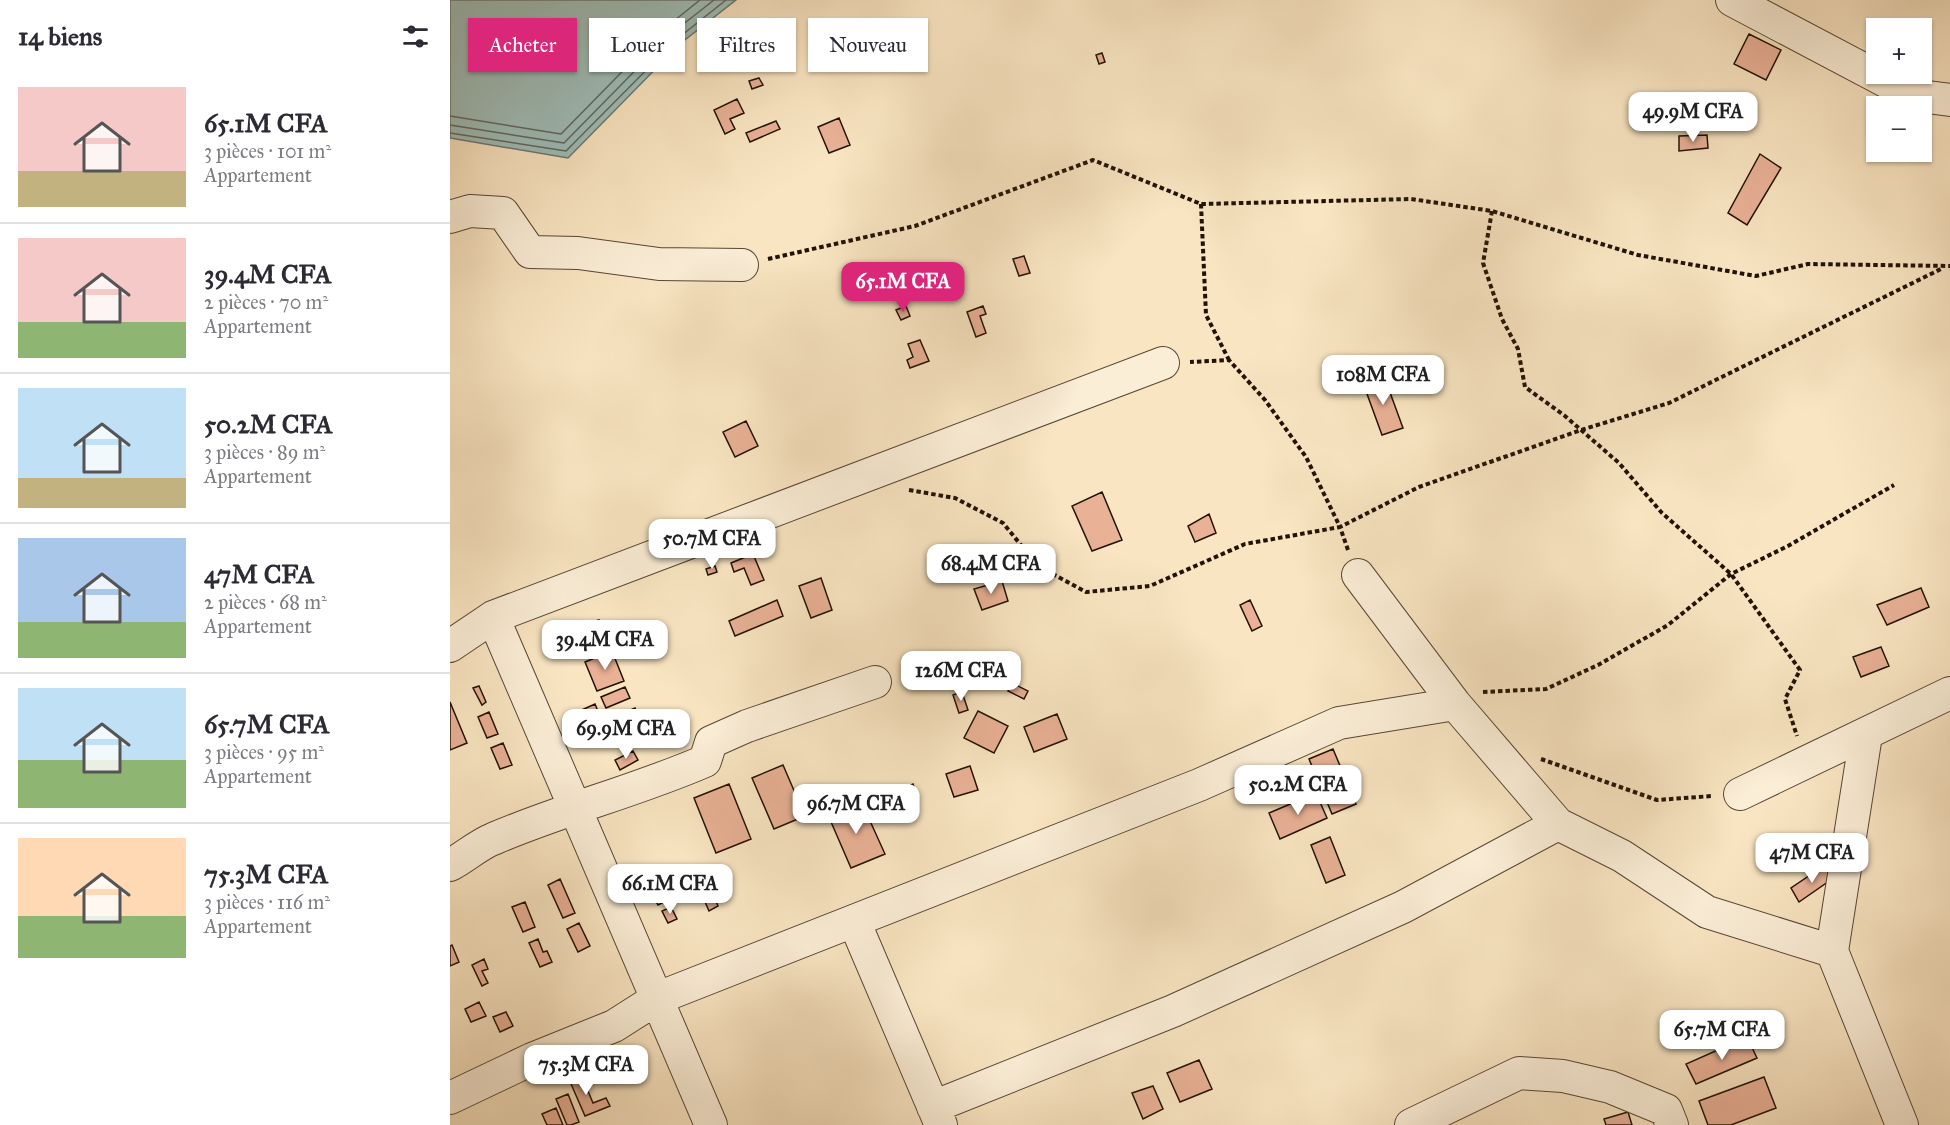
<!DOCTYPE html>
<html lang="fr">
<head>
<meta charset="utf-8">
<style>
	:root { --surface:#fff; --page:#f2f2f3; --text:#2b2b33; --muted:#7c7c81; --line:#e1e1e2; --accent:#db2777 }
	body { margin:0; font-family:"IM FELL Great Primer",serif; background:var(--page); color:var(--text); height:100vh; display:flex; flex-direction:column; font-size:22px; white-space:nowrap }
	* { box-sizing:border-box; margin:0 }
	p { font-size:20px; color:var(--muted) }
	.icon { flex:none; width:33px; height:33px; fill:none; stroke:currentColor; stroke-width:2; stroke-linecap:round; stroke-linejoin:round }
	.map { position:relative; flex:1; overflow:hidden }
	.panel { display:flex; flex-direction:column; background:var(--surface); width:450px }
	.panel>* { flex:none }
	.banner { position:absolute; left:18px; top:18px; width:570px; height:54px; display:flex; gap:12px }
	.buttons { position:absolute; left:1416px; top:18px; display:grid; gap:12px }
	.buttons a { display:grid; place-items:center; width:66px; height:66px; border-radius:0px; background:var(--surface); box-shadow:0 2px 4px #0004; font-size:30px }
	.price { position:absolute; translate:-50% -51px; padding:0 14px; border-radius:12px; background:#fff; color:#222; font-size:20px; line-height:39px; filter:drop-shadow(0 2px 3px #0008) }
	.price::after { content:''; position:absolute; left:50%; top:36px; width:18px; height:14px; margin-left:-9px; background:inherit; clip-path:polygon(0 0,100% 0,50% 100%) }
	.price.current { background:var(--accent); color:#fff }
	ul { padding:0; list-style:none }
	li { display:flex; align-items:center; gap:18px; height:150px; padding:0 18px }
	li+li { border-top:2px solid var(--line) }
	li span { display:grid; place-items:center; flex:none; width:168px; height:120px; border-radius:0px; color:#555 }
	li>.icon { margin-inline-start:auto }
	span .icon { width:72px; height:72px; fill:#fffc; stroke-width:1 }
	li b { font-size:26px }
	h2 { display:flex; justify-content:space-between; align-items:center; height:72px; padding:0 18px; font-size:26px }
	.pill { padding:0 21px; border-radius:0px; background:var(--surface); box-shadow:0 2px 4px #0004; font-size:21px; line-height:54px }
	.pill.current { background:var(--accent); color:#fff }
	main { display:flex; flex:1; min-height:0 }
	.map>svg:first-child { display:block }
	.water { fill:#9fbeb9; stroke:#6d7971; stroke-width:1.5 }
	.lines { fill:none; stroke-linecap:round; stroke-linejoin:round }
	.shore { stroke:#60685e; stroke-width:1.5 }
	.building { fill:#e9b196; stroke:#221204; stroke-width:1.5 }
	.minor-casing { stroke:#584734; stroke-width:34 }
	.path { stroke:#221204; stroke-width:4; stroke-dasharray:4.5 3; stroke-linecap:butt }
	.minor { stroke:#fbeed7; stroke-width:32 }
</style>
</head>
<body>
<main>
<section class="panel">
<h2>14 biens<svg class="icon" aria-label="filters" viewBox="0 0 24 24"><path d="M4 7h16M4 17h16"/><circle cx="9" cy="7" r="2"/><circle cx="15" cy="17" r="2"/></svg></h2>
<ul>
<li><span style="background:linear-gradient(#f6c9c9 70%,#c2b280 0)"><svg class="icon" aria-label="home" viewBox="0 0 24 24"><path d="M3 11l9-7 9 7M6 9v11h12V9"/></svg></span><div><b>65.1M CFA</b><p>3 pièces · 101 m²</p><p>Appartement</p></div></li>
<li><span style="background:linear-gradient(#f6c9c9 70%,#8fb573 0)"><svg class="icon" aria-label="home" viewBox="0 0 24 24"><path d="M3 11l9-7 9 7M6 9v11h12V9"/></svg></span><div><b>39.4M CFA</b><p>2 pièces · 70 m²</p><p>Appartement</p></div></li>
<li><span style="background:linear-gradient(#bfe0f5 75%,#c2b280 0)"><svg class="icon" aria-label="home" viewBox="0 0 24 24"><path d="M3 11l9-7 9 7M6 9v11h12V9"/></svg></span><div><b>50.2M CFA</b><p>3 pièces · 89 m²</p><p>Appartement</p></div></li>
<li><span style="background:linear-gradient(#a9c7e8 70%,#8fb573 0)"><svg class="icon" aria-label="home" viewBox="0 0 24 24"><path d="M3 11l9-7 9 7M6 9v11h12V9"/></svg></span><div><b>47M CFA</b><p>2 pièces · 68 m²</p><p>Appartement</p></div></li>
<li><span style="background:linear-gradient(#bfe0f5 60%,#8fb573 0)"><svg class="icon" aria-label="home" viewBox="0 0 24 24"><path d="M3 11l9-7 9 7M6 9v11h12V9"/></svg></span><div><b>65.7M CFA</b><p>3 pièces · 95 m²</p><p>Appartement</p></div></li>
<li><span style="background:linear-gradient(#ffd9b3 65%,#8fb573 0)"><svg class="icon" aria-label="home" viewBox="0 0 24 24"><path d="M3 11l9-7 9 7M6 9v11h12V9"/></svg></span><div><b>75.3M CFA</b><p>3 pièces · 116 m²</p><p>Appartement</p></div></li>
</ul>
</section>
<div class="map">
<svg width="1500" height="1125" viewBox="0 0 1500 1125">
	<rect width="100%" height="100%" fill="#f9e5c2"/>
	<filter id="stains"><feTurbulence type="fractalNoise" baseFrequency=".00333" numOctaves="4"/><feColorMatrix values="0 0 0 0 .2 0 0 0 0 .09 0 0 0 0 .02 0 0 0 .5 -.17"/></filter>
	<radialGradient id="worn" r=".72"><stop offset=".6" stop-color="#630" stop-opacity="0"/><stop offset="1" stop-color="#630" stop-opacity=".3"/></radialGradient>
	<path class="water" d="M0,0h286l-55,43 -113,115 -118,-20z"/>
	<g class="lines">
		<path class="shore" d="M0,116l111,18 104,-106 35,-28
			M0,125l114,18 108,-110 42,-33
			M0,133l116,18 111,-112 49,-39"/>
	</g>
	<path class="building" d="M1299,34l32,16 -15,30 -32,-16z
		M76,43l3,9 -8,2 -2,-8z
		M104,45l2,14 -11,2 -2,-14z
		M652,53l3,9 -6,2 -3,-9z
		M309,78l4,7 -11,4 -3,-8z
		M287,99l7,14 -14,6 5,10 -10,5 -11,-24z
		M389,118l11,27 -21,8 -11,-26z
		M326,121l4,8 -30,13 -4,-9z
		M1257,135l1,13 -29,3v-15z
		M1310,154l21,14 -34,57 -19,-12z
		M574,256l6,17 -11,3 -6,-17z
		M456,306l4,10 -9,4 -5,-10z
		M533,306l3,8 -6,2 6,17 -10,4 -9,-25z
		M470,340l9,21 -19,7 -3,-8 6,-3 -5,-13z
		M934,376l19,52 -21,7 -19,-52z
		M296,421l12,25 -23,11 -12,-25z
		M652,492l20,48 -30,11 -20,-45z
		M759,514l7,19 -21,9 -7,-16z
		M303,554l11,26 -13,5 -7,-17 -10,4 -3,-9z
		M265,566l2,6 -9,3 -2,-6z
		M371,578l11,32 -21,8 -12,-32z
		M552,581l6,20 -26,9 -8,-21z
		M1471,588l8,19 -42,18 -10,-20z
		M327,600l6,16 -48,20 -6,-15z
		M800,600l12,26 -10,5 -12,-26z
		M149,620l8,24 -22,6 -7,-24z
		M1431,647l8,19 -28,11 -8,-20z
		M162,651l12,30 -27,10 -12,-29z
		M562,683l16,8 -4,8 -16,-8z
		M29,686l7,16 -4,3 -9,-17z
		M175,687l5,11 -24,10 -5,-11z
		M512,692l6,18 -9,3 -6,-18z
		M0,702l17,41 -17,7z
		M145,704l5,12 -11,5 5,12 -9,3 -10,-23z
		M185,708l4,10 -20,8 -4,-9z
		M528,711l30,15 -14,27 -30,-15z
		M39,712l9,22 -11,4 -9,-21z
		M607,714l10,25 -33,13 -10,-25z
		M192,724l7,18 -9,3 -6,-18z
		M180,727l5,12 -10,4 -5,-11z
		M53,743l9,22 -12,4 -9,-21z
		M883,749l23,55 -24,10 -23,-55z
		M183,751l5,9 -18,10 -5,-10z
		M333,765l22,51 -31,13 -22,-51z
		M520,766l8,24 -24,7 -8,-23z
		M279,784l22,55 -35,14 -22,-55z
		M463,784l4,12 -13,6 -4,-12z
		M866,793l11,25 -47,21 -11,-26z
		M411,801l24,53 -34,14 -23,-53z
		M880,837l15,38 -19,8 -15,-38z
		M1375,865l7,14 -33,23 -8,-14z
		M252,867l7,16 -28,13 -8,-17z
		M110,879l15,34 -12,5 -15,-33z
		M211,886l7,14 -10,5 -7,-13z
		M261,891l7,15 -9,5 -7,-16z
		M75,902l10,25 -12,5 -11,-25z
		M221,907l6,12 -9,4 -6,-12z
		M129,923l11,23 -12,6 -11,-23z
		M88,939l5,13 4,-1 5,11 -12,5 -11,-24z
		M2,945l7,17 -9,4v-20z
		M34,959l4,10 -6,2 6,12 -6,3 -10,-21z
		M29,1002l7,14 -15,6 -6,-13z
		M56,1012l7,14 -13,6 -7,-15z
		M1297,1037l10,21 -61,26 -10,-20z
		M152,1049l4,11 -12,4 -4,-10z
		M123,1060l3,7 -14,6 -4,-7z
		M749,1060l13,29 -32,13 -13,-29z
		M130,1072l13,31 13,-5 4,8 -25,10 -17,-39z
		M1314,1077l12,31 -45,17h-23l-9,-24z
		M703,1086l10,23 -20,10 -11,-26z
		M118,1094l11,28 -8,3h-4l-11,-26z
		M106,1108l7,17h-16l-5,-11z
		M1178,1112l4,13h-26l-2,-6z"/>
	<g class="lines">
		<defs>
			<path id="minor" d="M1282,0l180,95 38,5
				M0,217l20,-6 33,2 27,39 48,1 81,11 83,1
				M908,575l97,129 103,120 64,32 85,56 125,39
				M43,617l218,508
				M0,646l43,-29 670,-254
				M1416,735l-34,216 70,174
				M1290,794l210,-101
				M0,865c15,-8 28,-20 43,-26 70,-30 143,-48 212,-78l6,-19 36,-16 128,-44
				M404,921l87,204
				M0,1098l82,-39 82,-33 44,-28 541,-213 140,-62 116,-19
				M483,1107l240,-96 230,-104 155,-83
				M961,1125l108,-52 44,3 47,11 56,23 6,15"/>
		</defs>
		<use href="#minor" class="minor-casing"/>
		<path class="path" d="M751,204l5,111 23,45
			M1042,211l-9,52 19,56 16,30 7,38 40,29 54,47 43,50 69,61 69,96 -15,29 12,37
			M318,259l147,-33 178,-66 108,44 210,-5 81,12 146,44 118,21 52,-12 142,2
			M459,490l46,8 48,25 35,43 48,26 64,-6 95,-42 95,-17 -34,-70 -41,-57 -36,-40 -39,2
			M898,550l-8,-23 79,-40 162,-57 88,-27 274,-135
			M1033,692l63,-3 52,-24 70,-40 63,-51 57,-28 106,-61
			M1091,759l116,41 55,-4"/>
		<use href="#minor" class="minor"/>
	</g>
	<rect width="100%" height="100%" filter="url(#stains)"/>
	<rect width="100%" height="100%" fill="url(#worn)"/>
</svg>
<div class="buttons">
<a>+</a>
<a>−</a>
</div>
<b class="price" style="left:1243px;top:143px">49.9M CFA</b>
<b class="price current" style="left:453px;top:313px">65.1M CFA</b>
<b class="price" style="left:933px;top:406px">108M CFA</b>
<b class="price" style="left:262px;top:570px">50.7M CFA</b>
<b class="price" style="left:541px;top:595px">68.4M CFA</b>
<b class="price" style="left:155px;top:671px">39.4M CFA</b>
<b class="price" style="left:511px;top:702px">126M CFA</b>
<b class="price" style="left:176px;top:760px">69.9M CFA</b>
<b class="price" style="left:848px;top:816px">50.2M CFA</b>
<b class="price" style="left:406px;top:835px">96.7M CFA</b>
<b class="price" style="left:1362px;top:884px">47M CFA</b>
<b class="price" style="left:220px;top:915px">66.1M CFA</b>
<b class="price" style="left:1272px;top:1061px">65.7M CFA</b>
<b class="price" style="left:136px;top:1096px">75.3M CFA</b>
<div class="banner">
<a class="pill current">Acheter</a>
<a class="pill">Louer</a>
<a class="pill">Filtres</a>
<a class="pill">Nouveau</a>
</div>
</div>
</main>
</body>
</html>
